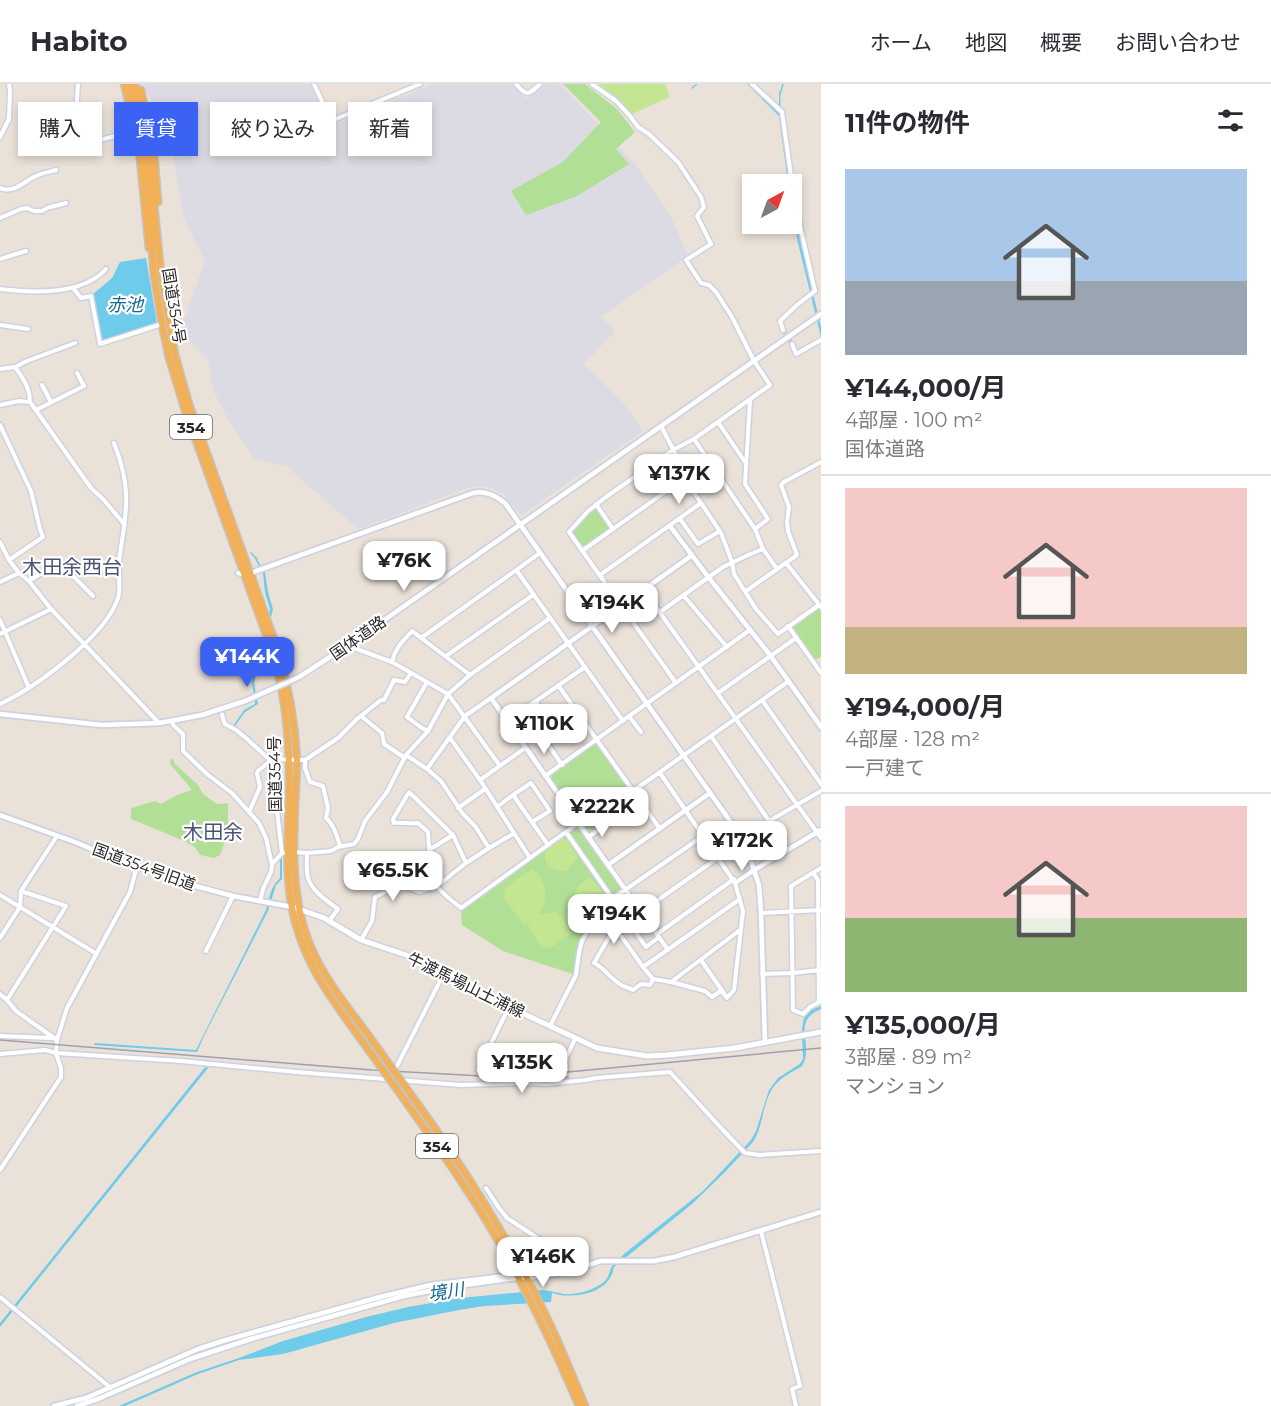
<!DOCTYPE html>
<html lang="ja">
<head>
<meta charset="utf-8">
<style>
	:root { --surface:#fff; --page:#f7f7f7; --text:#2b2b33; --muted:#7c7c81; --line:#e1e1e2; --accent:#3c62f3 }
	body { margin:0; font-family:Montserrat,"Noto Sans JP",sans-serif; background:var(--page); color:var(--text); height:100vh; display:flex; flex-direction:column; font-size:22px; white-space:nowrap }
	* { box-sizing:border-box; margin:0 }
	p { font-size:20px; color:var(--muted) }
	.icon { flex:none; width:33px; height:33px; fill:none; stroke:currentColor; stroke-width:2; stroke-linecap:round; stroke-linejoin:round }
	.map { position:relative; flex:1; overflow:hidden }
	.panel { display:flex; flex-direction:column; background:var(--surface); width:450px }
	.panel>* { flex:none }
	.top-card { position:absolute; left:18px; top:18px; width:570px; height:54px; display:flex; gap:12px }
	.needle { width:39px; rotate:41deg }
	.controls { position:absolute; left:742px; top:90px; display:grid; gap:12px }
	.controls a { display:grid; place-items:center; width:60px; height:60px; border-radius:0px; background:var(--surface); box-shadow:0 3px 9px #0003; font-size:30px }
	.price { position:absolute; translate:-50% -51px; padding:0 14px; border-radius:12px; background:#fff; color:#222; font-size:20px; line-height:39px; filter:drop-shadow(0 2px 3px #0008) }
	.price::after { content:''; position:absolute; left:50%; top:36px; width:18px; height:14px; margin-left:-9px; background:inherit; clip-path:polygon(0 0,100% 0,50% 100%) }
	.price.selected { background:var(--accent); color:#fff }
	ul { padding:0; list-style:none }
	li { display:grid; align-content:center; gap:12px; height:318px; padding:0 24px }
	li+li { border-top:2px solid var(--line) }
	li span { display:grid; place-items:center; height:186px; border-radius:0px; color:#555 }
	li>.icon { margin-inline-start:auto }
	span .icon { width:108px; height:108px; fill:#fffc; stroke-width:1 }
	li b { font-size:26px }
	h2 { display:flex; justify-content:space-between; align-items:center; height:72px; padding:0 24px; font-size:26px }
	.chip { padding:0 21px; border-radius:0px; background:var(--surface); box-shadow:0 3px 9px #0003; font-size:21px; line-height:54px }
	.chip.selected { background:var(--accent); color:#fff }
	header { display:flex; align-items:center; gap:36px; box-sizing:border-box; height:84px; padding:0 30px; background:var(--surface); border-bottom:2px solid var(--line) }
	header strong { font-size:28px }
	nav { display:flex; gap:33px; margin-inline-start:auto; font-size:21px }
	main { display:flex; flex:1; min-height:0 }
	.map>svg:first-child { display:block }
	.industrial { fill:#dcdae2 }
	.green { fill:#b1df96 }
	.pitch { fill:#c4e692 }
	.water { fill:#6ecbe9 }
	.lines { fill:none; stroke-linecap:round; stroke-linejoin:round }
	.stream { stroke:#6ecbe9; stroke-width:1.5 }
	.minor-tunnel { stroke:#c3bdb5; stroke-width:4; stroke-dasharray:4 2; stroke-linecap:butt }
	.minor-casing { stroke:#ced2e0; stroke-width:7 }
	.tertiary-casing { stroke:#ced2e0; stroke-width:8 }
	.secondary-casing { stroke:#ced2e0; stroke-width:8 }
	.trunk-casing { stroke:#c3c3c3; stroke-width:9 }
	.minor { stroke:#fff; stroke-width:4 }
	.tertiary { stroke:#fff; stroke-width:4.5 }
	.secondary { stroke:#fff; stroke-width:5 }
	.trunk { stroke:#f2b058; stroke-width:6 }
	.rail { stroke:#9ca0b1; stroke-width:1.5 }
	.tertiary-bridge-casing { stroke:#ced2e0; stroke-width:8; stroke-linecap:butt }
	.trunk-bridge-casing { stroke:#c3c3c3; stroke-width:9; stroke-linecap:butt }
	.tertiary-bridge { stroke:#fff; stroke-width:4.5 }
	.trunk-bridge { stroke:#f2b058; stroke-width:6 }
	.labels { text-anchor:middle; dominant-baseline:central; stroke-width:4.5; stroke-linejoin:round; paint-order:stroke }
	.shield { fill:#fff; stroke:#686868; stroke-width:1.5 }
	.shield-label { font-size:15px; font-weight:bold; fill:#272727 }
	.street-label { font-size:16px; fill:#272727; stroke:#fff }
	.water-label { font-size:18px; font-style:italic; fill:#116891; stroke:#fff }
	.quarter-label { font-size:20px; fill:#4a5376; stroke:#fff }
</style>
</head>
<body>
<header>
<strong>Habito</strong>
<nav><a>ホーム</a><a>地図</a><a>概要</a><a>お問い合わせ</a></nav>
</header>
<main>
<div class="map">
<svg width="821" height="1322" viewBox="0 0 821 1322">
	<rect width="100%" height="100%" fill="#eae2d9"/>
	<path class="industrial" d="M143,0h169l18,38 3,3 100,-41h78l15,15 20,-15h14l74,79 36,52 18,41 -87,61 14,14 -31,33 40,40 19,27 -122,84 -16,-19 -14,-9h-21l-112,42 -72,-63 -32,-7 -24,-36 -17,-33 -5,-31 -28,-28 25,-70 -22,-45 -12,-72z"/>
	<path class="green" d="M563,0h22l32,25 18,23 -19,17 13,15 -52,32 -51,19 -15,-24 52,-29 38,-40z
		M596,420l17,25 -31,22 -13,-19z
		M819,521l2,2v50l-8,4 -25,-35z
		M594,660h4l38,53 -1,3 -43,30 -5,-1 -36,-49 1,-6z
		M172,674l3,6 23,21 5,9 14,10 11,-1v31l-8,21 -6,3 -14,-3 -5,-8 -13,-7 -51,-21v-11l24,-7 6,3 16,-9 15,-5 -21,-25 -1,-5z
		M578,739l48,67 -24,19 -20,32 -6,34 -73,-24 -41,-26 -1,-17z"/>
	<path class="pitch" d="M597,0h68l5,13 -38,17 -15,-15z
		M562,755l6,1 10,18 -12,13c-15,0 -22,-4 -21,-20z
		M532,785c16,11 17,30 6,45l18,-2c6,6 13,12 16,21l-23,15 -8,-1 -14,-22 9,-9 -12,9 -20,-27 1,-10z
		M590,793l13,16 -1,7 -12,11 -14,-6 -3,-8 6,-12z"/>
	<path class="water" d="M747,0h3l29,28v-18l1,-4 1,26 10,68h-3l-9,-68z
		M792,109l9,50 20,84v10l-23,-94 -6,-33z
		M146,174l11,66 -56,19 -9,-48 20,-17 8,-16z
		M256,474l9,14 3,20 5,17 -19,74 4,21 -13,8 -10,14 14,10 22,21 4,12 7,55 2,30 -2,3v22l-6,6 -8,26 -63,123 -8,18 -103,-7 1,-2 101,7 70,-140c3,-12 5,-24 14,-32v-21l2,-3 -13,-96 -36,-32 11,-16 11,-6 -3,-22 18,-73 -5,-17 -2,-19 -8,-14z
		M821,922v3c-31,12 -6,36 -19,57 -10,6 -19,10 -27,19 -13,16 -11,40 -22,57l-28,30 -33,32 -78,63c-1,3 -1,6 -3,9 -9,19 -42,23 -59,17l-1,9 -67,4 -25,4 -65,13 -111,31 -44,6 -41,14 -73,32h-6l78,-34 42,-14 44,-17 83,-24 42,-10 52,-9 84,-8c7,1 13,3 20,4 13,1 31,-4 41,-13 5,-5 4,-12 9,-17 2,-3 7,-7 10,-10l79,-63 48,-51 5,-9 13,-41 9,-12 22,-14 3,-5 -1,-30 2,-11 7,-8z
		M206,982l2,2 -208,259v-4z"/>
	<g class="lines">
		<path class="stream" d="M692,4l5,-4
			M780,10l3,-10
			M251,469l6,6"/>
		<path class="minor-tunnel" d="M783,246l9,14
			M566,986l1,9"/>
		<defs>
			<path id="minor" d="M78,0l-4,61 2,1 59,-15
				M314,0l17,37 89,-37
				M516,0c11,13 12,11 24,0
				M592,0l24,17 14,15 8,11 11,7 29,28 23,35 3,10 -7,9 14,28 -25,16 15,23 8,2 7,7 16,25 22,44 16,24 -76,54 -21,11 -67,47 -18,14 -19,21 107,151
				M752,0l30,28 13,92 20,87 -18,14 -17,16 3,9
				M0,53l9,-18 1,-28 -1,-7
				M0,104c14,6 24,-7 36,-12 6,-3 13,-4 20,-6
				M0,134l21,-9 6,-1 7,3h8l5,-3 19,-5
				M0,175l26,-8
				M73,204l8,10 10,-2 9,48 62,-20
				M0,205c32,4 83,6 106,-20
				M0,241l28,4
				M792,260l4,10 25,-14
				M15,283c8,11 15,21 15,35l61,86 12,11 22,26
				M0,285l15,-2 12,-6 48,-18
				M42,301l9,17
				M750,316l-5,84 23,35 -13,10 8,20 14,20
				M0,321l19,-4 11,1
				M36,326l48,-24 -7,-13
				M718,338l27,40
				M0,341l31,66 9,38 3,8 -34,23
				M661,342l15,29 1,12 44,66 11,29 2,12 22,35 22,25 41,-29
				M694,355l61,90
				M596,420l17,25
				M680,435l18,25 22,-13
				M0,458l9,18 10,13 10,8 22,28 108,114
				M582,467l103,-73
				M786,479l35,44
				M517,487l106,150
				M238,489l6,2
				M600,491l101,-72
				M29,497l30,-19 34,34
				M0,498l19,-9
				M643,505l178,249
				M746,507l51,-36 -9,-24 -1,-9 2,-15 -8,-22 3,-3 37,-20
				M684,512l43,51
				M660,528l63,-45 25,-12 15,-6
				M0,536l29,68
				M788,542l33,47
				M0,550l51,-25
				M421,554l119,-85
				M350,560l4,4 38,14 56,32 52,72
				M446,572l87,-61
				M392,578c3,-14 11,-21 20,-31l58,44
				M427,598l-20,35 15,11 6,3
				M558,601l102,144
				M718,609l78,-55
				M762,616l59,84
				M536,618l9,14 -11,8 28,41
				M0,620c36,-17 106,-68 118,-106 3,-10 0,-23 1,-33 0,-6 1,-12 2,-18 7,-42 9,-63 -7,-104
				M222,630l1,5 2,5 11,6 11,9 22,20 3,10 10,84
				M361,632l21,17 2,11 21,14
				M629,632l12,16
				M172,637l1,4 10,9v17l25,24 24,18 27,30 7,15 6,27 -1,7 -8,17 -3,12
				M507,637l78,-54
				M711,652l58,85
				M450,654l30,42 50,78
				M269,675l36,1v8l5,14 13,4 5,22 -2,10c8,7 11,18 14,28
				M305,676l33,-22 20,-20 23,-18h3l10,-20 11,2 6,-9
				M427,685l38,-53 26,-18
				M660,689l75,110 8,28 -9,79 -7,8 -26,-38
				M545,692l205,-146
				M480,696l45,-32
				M633,707l156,-110
				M513,711l18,-12 19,28 -18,11
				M497,723l16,-12 35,50
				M458,724l27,-19
				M249,728l11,-25 -3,-14 1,-2 11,-9
				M566,748l80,115 13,-10
				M588,753l53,-35
				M742,755l27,-18 52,-30
				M489,764l24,-14
				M429,766l24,-15
				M295,768l12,1 24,-2 7,-4 16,-3 4,-5 7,-18 22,-29 19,-37 22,-24 20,-37 22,-19 80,-57
				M307,769c0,8 -1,17 1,25 4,13 19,23 30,31l-9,12
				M466,779l-13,-28 -44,-43 -16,27 1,4c8,-1 16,1 24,0l10,9c1,12 2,43 8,53 6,9 17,16 25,23l117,-85
				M272,780l10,-11h2
				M608,781l60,85
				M821,784l-30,18 2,124 10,4 7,-7 11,-6
				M813,789l5,7 1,122
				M735,799l19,-13
				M0,811l97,59
				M602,825l41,58 10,12 18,3 69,-52
				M641,828l78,-55
				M761,829l60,-3
				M615,843l-21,36c11,5 17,17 29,23 3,1 7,2 10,4l8,-6 9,1 3,-6
				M657,850l77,-55
				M0,854l20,-31 1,-16 36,-55
				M361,856l11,-19 3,-24 26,-12 18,7 18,-6 29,-23 23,-15 -14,-22 -12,-12 -22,-33 -14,-12 -21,-14
				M206,867l27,-55
				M643,883l97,-68
				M762,890l30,-1 28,-3
				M671,898l34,9 7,6 10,-7
				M0,910l7,6 9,11 41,29
				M7,916l59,-94 -45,-15
				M550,942l26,-51 3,-22 3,-12 11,-20 19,-22 91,-63
				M0,952l52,2
				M0,970l45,-4 11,3 125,8 115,11 165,13 65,-2 20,1 40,-4 10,-2 74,-6 51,56 24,25 15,2 61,-4
				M397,982l47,-93
				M478,986l31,-63
				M566,986l-1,-10 10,-21
				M0,1086l61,-93v-9l-5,-15 1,-13 10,-32 63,-116 7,-26
				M486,1104l13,20 8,10 32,21 35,14 7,14
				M761,1147l39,155 -8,3 4,17
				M0,1213l111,91"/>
			<path id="tertiary" d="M670,442l39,52 61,77 51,72
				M691,472l-200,142 117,167 102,-72
				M248,490l225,-81c12,-3 22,2 32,10l225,318 12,18 12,31 5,15 2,28 4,129
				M299,593l51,-33 471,-330
				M0,630l102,11 57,-2 43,-8
				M0,731l75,27 43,18 70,24 45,12 59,11
				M754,786l67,-40
				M54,1322l32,-8 112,-49 28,-9 154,-43 51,-12 75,-9 20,2 31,-4 44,-13h53l20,-4 147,-45
				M77,1322l21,-7 92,-40 64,-21 150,-42 46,-9 66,-9"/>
			<path id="secondary" d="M296,824l28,10 37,22 54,18 14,7 80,42 88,41 50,8 20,-1 68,-7 86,-16"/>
			<path id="trunk" d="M124,0l6,23 10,51 9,90
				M130,0l15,76 9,115 8,49 7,34 16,52 87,241c16,50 18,101 17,153 -1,31 -3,62 1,92 8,61 40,101 75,149
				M135,0l8,35 6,36 12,119 14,81 14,49 88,243c11,37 18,75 20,113 -2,65 -12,135 18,196 15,31 39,59 59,87
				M141,6l13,63 4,49
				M403,1014c38,53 76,106 107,164 26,47 48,95 69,144
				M417,1019c48,66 92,137 128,211 15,30 27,61 40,92"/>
		</defs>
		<use href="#minor" class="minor-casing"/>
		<use href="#tertiary" class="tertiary-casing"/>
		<use href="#secondary" class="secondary-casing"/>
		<use href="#trunk" class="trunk-casing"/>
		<use href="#minor" class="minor"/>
		<use href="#tertiary" class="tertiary"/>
		<use href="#secondary" class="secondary"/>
		<use href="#trunk" class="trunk"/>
		<path class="rail" d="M0,956l372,30 110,6 75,-3 264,-25"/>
		<defs>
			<path id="tertiary-bridge" d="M202,631l43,-14 54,-24"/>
			<path id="trunk-bridge" d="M374,959l43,60
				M365,961l38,53"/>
		</defs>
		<use href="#tertiary-bridge" class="tertiary-bridge-casing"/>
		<use href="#trunk-bridge" class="trunk-bridge-casing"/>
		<use href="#tertiary-bridge" class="tertiary-bridge"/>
		<use href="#trunk-bridge" class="trunk-bridge"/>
	</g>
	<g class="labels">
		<g class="shield">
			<rect x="170" y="331" width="42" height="24" rx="4.5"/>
			<rect x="416" y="1050" width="42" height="24" rx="4.5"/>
		</g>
		<g class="shield-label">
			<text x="191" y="343">354</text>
			<text x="437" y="1062">354</text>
		</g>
		<g class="street-label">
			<text transform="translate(174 222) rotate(81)">国道354号</text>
			<text transform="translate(358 554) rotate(-35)">国体道路</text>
			<text transform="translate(275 690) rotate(-91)">国道354号</text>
			<text transform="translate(144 783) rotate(20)">国道354号旧道</text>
			<text transform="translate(466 901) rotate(26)">牛渡馬場山土浦線</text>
		</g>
		<g class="water-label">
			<text x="125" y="221">赤池</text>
			<text transform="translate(446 1208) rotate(-9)">境川</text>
		</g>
		<g class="quarter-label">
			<text x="72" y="483">木田余西台</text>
			<text x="213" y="748">木田余</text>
		</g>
	</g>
</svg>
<div class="controls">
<a><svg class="needle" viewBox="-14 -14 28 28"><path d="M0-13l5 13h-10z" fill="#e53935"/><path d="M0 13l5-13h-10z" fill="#7c7c81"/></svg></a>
</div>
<b class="price" style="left:679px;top:421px">¥137K</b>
<b class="price" style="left:404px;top:508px">¥76K</b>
<b class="price" style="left:612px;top:550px">¥194K</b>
<b class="price selected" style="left:247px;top:604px">¥144K</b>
<b class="price" style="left:544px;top:671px">¥110K</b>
<b class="price" style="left:602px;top:754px">¥222K</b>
<b class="price" style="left:742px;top:788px">¥172K</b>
<b class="price" style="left:393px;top:818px">¥65.5K</b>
<b class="price" style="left:614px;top:861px">¥194K</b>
<b class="price" style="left:522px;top:1010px">¥135K</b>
<b class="price" style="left:543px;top:1204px">¥146K</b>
<div class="top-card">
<a class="chip">購入</a>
<a class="chip selected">賃貸</a>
<a class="chip">絞り込み</a>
<a class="chip">新着</a>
</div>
</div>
<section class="panel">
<h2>11件の物件<svg class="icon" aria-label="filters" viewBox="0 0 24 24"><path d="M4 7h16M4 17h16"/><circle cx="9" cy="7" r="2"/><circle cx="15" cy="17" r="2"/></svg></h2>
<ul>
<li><span style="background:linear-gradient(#a9c7e8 60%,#9aa5b1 0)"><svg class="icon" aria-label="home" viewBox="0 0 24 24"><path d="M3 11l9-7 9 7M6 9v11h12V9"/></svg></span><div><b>¥144,000/月</b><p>4部屋 · 100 m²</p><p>国体道路</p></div></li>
<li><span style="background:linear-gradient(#f6c9c9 75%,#c2b280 0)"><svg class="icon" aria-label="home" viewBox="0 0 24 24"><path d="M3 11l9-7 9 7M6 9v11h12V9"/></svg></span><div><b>¥194,000/月</b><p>4部屋 · 128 m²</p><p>一戸建て</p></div></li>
<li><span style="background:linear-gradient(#f6c9c9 60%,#8fb573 0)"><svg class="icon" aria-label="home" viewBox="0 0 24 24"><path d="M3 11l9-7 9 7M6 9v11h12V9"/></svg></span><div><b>¥135,000/月</b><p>3部屋 · 89 m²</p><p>マンション</p></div></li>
</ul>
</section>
</main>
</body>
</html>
